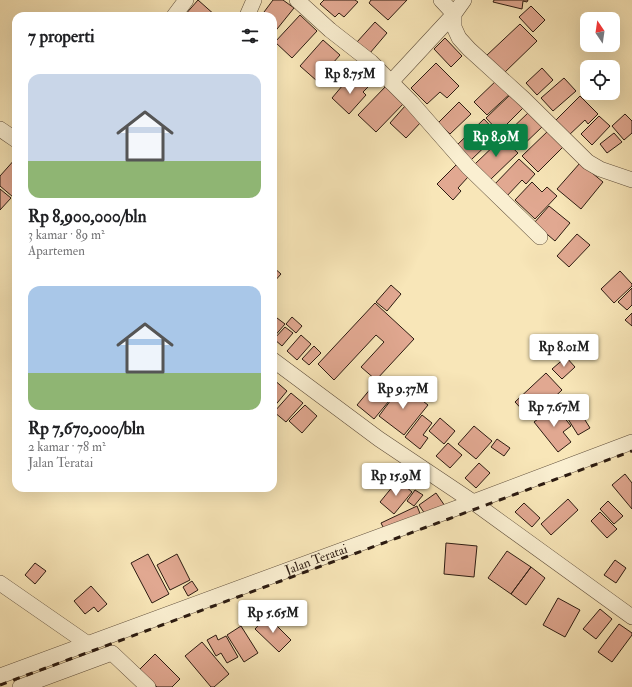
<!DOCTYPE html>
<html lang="id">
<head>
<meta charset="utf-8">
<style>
	:root { --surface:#fff; --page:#f2f2f2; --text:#202124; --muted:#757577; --accent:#0b8043 }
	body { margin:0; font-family:"IM FELL Double Pica",serif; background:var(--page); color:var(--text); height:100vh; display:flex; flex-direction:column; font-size:15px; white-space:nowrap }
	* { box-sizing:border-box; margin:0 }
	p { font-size:13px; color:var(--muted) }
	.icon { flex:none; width:22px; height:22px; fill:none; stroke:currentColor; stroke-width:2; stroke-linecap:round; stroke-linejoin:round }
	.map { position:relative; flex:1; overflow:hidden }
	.panel { position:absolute; left:12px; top:12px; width:265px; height:480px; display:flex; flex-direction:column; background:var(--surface); border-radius:12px; box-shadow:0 4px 16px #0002 }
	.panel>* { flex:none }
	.needle { width:26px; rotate:347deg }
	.fabs { position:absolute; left:580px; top:12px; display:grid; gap:8px }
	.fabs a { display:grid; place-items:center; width:40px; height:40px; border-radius:8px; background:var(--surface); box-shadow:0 4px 16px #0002; font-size:20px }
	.price { position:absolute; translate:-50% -34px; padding:0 9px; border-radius:4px; background:#fff; color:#222; font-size:13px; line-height:26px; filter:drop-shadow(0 1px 2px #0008) }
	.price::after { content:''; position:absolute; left:50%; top:24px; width:12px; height:9px; margin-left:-6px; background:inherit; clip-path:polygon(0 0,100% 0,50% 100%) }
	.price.on { background:var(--accent); color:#fff }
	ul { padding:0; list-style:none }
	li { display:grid; align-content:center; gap:8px; height:212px; padding:0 16px }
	li span { display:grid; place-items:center; height:124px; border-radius:12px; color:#555 }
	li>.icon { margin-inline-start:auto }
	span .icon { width:72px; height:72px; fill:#fffc; stroke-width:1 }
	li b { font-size:17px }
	h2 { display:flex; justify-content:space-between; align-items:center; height:48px; padding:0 16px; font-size:17px }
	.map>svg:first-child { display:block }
	.building { fill:#e1a891; stroke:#2c1b11 }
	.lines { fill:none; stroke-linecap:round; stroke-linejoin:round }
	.minor-casing { stroke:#5f4e3b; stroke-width:16 }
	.minor { stroke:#faefd1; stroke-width:15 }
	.rail { stroke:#2c1b11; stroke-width:3; stroke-dasharray:7 7; stroke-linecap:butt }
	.labels { text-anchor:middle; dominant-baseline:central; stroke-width:3; stroke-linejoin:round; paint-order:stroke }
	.street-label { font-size:13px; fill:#2c1b11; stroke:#faefd1 }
</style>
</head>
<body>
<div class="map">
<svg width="632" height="687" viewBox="0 0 632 687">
	<rect width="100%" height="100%" fill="#f8e6b8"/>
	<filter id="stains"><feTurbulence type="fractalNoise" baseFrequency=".005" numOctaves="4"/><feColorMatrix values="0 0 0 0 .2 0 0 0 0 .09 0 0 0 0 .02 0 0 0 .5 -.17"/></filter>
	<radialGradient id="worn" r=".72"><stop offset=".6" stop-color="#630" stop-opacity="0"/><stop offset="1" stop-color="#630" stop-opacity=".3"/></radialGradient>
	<path class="building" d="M198,0l18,16h-32z
		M273,0h10l11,8 -21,26v-18h-12z
		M324,0h31l3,2 -14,15 -5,-4 -4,4 -15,-13z
		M371,0h36l-19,20 -19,-17z
		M494,0h34l-1,2 -4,-1 -1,8 -29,-7z
		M531,6l14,14 -12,12 -14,-15z
		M300,15l17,16 -25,27 -17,-16z
		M375,22l12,11 -17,20 -13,-11z
		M520,24l17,17 -34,33 -17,-18z
		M445,38l17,18 -11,11 -17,-18z
		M323,40l17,15 -23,26 -17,-15z
		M436,63l23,23 -12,12 -7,-6 -13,12 -16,-16z
		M542,68l11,12 -16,15 -11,-12z
		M499,78l13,14 -25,23 -13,-13z
		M564,78l12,13 -23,20 -12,-13z
		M348,79l7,6 5,-5 8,7 -5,5 3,3 -17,19 -17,-16z
		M387,85l18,17 -29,30 -18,-17z
		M512,93l13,13 -26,26 -13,-14z
		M580,96l18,18 -10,10 -3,-4 -17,16 -14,-14z
		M459,102l12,12 -21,20 -12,-11z
		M405,106l17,15 -16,17 -16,-15z
		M529,112l14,14 -25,24 -14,-14z
		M625,114l7,7v12l-8,7 -12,-14z
		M599,116l11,10 -18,19 -11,-11z
		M484,119l14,15 -27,26 -14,-15z
		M549,130l15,16 -26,26 -16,-16z
		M614,133l8,9 -15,11 -7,-9z
		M502,138l16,15 -27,26 -16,-15z
		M16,158v36l-3,3 -13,-11v-10z
		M519,159l16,15 -9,10 -4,-4 -17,18 -12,-12z
		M580,163l23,19 -22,27 -24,-20z
		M456,165l12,12 -10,11 3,3 -8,9 -16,-16z
		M532,182l10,10 5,-5 10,9 -22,23 -20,-19z
		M0,189l11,9 -11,12z
		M549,206l21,17 -15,18 -21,-18z
		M577,234l13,11 -21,22 -12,-11z
		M273,267l8,7 -8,9z
		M620,271l12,13v2l-18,17 -13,-14z
		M391,285l10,9 -14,17 -11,-9z
		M632,288v17l-5,5 -9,-8z
		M375,303l39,36 -38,41 -15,-13 23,-25 -8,-7 -42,45 -16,-16z
		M632,313v13l-7,-6z
		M273,315l12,9 -12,14z
		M292,317l10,9 -6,7 -10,-9z
		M285,327l8,6 -11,13 -8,-7z
		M301,335l10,9 -14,16 -10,-9z
		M314,346l7,7 -12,12 -7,-6z
		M566,357l9,10 -13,12 -10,-10z
		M546,373l16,17 -31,29 -16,-17z
		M273,379l14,12 -14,17z
		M377,381l17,14 -20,24 -17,-14z
		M402,385l26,20 -24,30 -25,-19z
		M291,393l12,10 -17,19 -12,-10z
		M575,404l15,24 -12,7 -15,-24z
		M305,405l12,11 -15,17 -13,-12z
		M555,406l16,20 -8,6 8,10 -13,10 -24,-30z
		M422,415l10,8 -9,12 5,3 -8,11 -15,-12z
		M440,418l15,13 -11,13 -15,-13z
		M474,426l18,15 -16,18 -18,-15z
		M497,439l13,9 -6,8 -13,-9z
		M448,443l14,12 -12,13 -14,-12z
		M479,463l11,10 -14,15 -11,-10z
		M625,474l7,9v26l-20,-24z
		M398,480l14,12 -18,22 -14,-12z
		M415,490l8,5 -9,11 -7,-5z
		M436,493l9,13 -18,11 -8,-12z
		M568,499l10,11 -27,25 -10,-11z
		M608,501l15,15 -9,8 -14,-15z
		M524,503l16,15 -8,9 -17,-15z
		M417,506l4,10 -35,17 -5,-10z
		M600,512l17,17 -10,9 -16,-17z
		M446,543l31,3 -3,31 -30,-3z
		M507,551l24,16 -20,27 -23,-16z
		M148,554l21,40 -17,9 -21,-40z
		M177,554l13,26 -20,10 -13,-25z
		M615,560l11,8 -10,15 -12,-8z
		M35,563l11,8 -11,13 -10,-9z
		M531,567l14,11 -19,27 -15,-11z
		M192,581l6,9 -10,6 -5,-9z
		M91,586l16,18 -9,8 -4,-5 -9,7 -11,-13z
		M558,598l22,12 -15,27 -22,-12z
		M600,609l12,10 -16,20 -13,-10z
		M267,616l24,24 -12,12 -24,-23z
		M619,624l13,9v2l-20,27 -14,-10z
		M241,626l17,27 -14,9 -17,-27z
		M216,635l2,5 8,-4 12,21 -11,6 -6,-10 -5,3 -9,-16z
		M202,642l27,32 -15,13h-3l-26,-31z
		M155,654l25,25 -8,8h-15l-17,-18z"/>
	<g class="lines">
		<defs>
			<g id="minor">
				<path d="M297,0l33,30 41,32 40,40 57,65 72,70"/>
				<path d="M464,0l-10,14v13l5,11 10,11 55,50 64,63 12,7 32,11"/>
				<path d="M174,16l12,-16"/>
				<path d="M247,16l7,-16"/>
				<path d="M391,82l63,-68 -13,-14"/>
				<path d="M0,129l16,11"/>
				<path d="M273,360l106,79 94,63 159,115"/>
				<path d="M0,583l88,61"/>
				<path id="s1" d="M0,676l473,-174 159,-60"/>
				<path d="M20,687l92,-34 36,34"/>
			</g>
		</defs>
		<use href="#minor" class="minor-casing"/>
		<use href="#minor" class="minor"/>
		<path class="rail" d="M0,685l632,-234"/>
	</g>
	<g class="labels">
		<g class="street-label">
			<text stroke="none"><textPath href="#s1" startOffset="337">Jalan Teratai</textPath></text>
		</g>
	</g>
	<rect width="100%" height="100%" filter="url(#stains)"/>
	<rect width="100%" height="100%" fill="url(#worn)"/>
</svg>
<div class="fabs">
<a><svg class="needle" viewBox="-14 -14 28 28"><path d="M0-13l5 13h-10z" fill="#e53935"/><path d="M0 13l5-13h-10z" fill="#757577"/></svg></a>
<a><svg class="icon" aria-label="locate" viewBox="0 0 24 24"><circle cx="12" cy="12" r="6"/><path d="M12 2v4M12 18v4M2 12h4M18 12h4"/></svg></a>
</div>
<b class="price" style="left:350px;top:95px">Rp 8.75M</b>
<b class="price on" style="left:496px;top:158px">Rp 8.9M</b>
<b class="price" style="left:564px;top:368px">Rp 8.01M</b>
<b class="price" style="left:403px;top:410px">Rp 9.37M</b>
<b class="price" style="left:554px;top:428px">Rp 7.67M</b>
<b class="price" style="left:396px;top:497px">Rp 15.9M</b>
<b class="price" style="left:273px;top:634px">Rp 5.65M</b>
<section class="panel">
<h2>7 properti<svg class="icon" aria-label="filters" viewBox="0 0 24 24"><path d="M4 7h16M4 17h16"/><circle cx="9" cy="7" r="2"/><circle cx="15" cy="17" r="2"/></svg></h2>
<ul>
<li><span style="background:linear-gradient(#c9d6e8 70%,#8fb573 0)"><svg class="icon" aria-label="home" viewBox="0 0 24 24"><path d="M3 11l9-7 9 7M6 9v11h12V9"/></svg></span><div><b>Rp 8,900,000/bln</b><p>3 kamar · 89 m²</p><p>Apartemen</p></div></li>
<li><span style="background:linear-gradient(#a9c7e8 70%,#8fb573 0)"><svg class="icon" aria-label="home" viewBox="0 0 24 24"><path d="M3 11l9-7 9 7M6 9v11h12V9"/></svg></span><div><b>Rp 7,670,000/bln</b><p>2 kamar · 78 m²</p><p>Jalan Teratai</p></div></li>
</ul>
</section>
</div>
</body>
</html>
